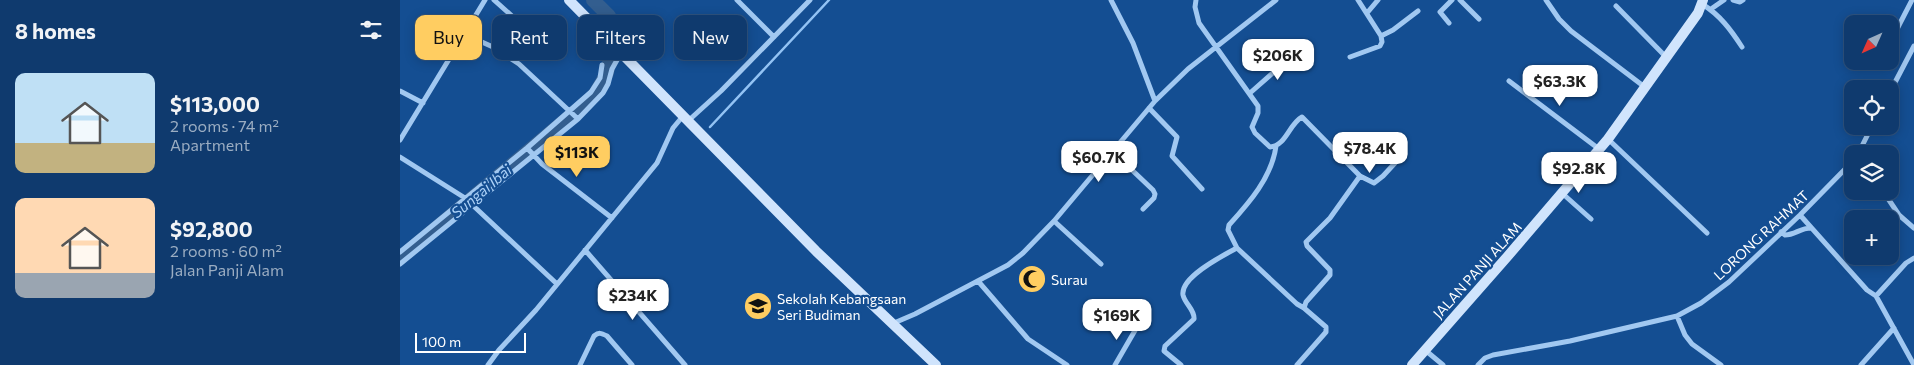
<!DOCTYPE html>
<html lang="en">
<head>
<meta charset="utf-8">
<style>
	:root { --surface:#0f3a6e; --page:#184173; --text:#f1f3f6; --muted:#9badc2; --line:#2f5481; --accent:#ffcd61 }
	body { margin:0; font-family:Commissioner,sans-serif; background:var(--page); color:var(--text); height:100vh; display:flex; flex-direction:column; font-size:19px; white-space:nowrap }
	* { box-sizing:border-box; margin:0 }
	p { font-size:16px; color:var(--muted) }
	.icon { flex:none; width:28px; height:28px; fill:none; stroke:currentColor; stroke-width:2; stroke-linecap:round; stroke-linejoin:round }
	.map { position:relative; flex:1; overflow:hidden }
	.sheet { display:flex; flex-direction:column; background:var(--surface); width:400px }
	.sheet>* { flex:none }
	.hud { position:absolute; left:15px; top:15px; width:475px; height:45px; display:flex; gap:10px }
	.needle { width:32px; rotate:225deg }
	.buttons { position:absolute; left:1444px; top:15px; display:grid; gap:10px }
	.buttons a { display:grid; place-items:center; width:55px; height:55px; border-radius:10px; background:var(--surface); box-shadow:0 2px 12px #0003,0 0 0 1px var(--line); font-size:25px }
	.scale { position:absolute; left:15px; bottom:12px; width:111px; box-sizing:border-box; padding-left:5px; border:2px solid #fff; border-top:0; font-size:14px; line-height:18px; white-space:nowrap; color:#fff; -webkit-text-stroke:4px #144e92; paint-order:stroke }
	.price { position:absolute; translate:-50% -42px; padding:0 11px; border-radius:10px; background:#fff; color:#222; font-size:16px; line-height:32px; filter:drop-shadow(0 1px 2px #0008) }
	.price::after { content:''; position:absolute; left:50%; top:30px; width:15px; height:11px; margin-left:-8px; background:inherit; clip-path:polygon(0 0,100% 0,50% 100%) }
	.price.selected { background:var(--accent); color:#111 }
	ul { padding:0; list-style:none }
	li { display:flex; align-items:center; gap:15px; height:125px; padding:0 15px }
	li span { display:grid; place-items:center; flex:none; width:140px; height:100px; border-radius:10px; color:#555 }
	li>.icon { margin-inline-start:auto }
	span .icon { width:60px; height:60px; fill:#fffc; stroke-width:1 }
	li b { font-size:21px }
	h2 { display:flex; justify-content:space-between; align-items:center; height:60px; padding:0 15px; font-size:21px }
	.chip { padding:0 18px; border-radius:10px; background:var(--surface); box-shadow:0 2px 12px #0003,0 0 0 1px var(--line); font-size:18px; line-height:45px }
	.chip.selected { background:var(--accent); color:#111 }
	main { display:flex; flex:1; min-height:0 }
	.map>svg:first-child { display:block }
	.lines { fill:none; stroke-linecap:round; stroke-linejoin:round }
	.stream { stroke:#93c3f4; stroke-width:2.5 }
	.river { stroke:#335e8f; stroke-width:14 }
	.street { stroke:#a1c8f1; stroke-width:5 }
	.secondary { stroke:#d0e4fc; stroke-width:10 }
	.labels { text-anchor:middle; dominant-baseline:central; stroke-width:4.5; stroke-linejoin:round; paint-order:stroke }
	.street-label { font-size:14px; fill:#fff; stroke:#144e92 }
	.poi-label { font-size:14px; fill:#fff; stroke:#144e92; text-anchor:start }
	.water-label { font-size:15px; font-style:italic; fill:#add2f8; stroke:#144e92 }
</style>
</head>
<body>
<main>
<section class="sheet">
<h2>8 homes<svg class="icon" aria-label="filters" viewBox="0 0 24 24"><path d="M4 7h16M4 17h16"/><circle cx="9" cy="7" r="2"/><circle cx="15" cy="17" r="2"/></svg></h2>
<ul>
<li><span style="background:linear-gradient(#bfe0f5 70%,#c2b280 0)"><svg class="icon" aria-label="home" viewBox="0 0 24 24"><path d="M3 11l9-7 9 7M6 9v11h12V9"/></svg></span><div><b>$113,000</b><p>2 rooms · 74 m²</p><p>Apartment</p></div></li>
<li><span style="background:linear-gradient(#ffd9b3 75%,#9aa5b1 0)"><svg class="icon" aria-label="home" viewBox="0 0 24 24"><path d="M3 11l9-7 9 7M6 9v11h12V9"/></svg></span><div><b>$92,800</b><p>2 rooms · 60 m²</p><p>Jalan Panji Alam</p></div></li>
</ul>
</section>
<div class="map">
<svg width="1514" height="365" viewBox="0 0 1514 365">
	<rect width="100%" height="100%" fill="#144e92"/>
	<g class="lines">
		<path class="stream" d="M310,127l119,-127"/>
		<path class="river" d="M0,258l194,-162 13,-23 4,-19 2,-27 -4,-11 -16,-16"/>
		<path class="street" d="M94,0l18,16
			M337,0l37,37
			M711,0l22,43 22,58
			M796,0l-1,7 4,16 59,83v7l-6,14 3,6 15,14c16,-1 19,-23 32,-30l58,59 -30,42 -24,24 1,4 23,24v5l-24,27 -2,6 22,19v5l-29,33
			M1060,0l19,19
			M1146,0l13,19 12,12 75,57
			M1333,0l7,2 3,-2
			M1302,4c18,11 29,26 40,43
			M1216,6l51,52
			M1311,9l13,-9
			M967,13l11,-13
			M1462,17l7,7
			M1049,23l-9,-11 12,-12
			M64,34l29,13 26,17 59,55
			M981,36l12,-6 25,-19
			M1490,38l5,-5 17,-33
			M950,57l30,-11 2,-4 -1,-6 -23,-36
			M1109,81l90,68
			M0,91l23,12
			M1490,92l24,-46
			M850,93l43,-38
			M749,108l28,29 -5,19 30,33
			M288,121l33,-30 89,-91
			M1208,139l99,94
			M0,140l85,-140
			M876,146c-4,31 -27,57 -47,79l-1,5 9,18 60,56 7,4
			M127,148l15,16 70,54
			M713,152l40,38 2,4 -1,4 -11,11
			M1458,154l14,-28
			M0,157l65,41 92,86
			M960,176l14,7 9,-7 12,-13
			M1483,191l16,24 15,13
			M1163,194l28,25
			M1400,215l67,75 9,6 38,69
			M654,221l47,43
			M1381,232l4,3c10,0 15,-7 26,-7
			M185,250l100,115
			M0,252l127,-104 64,-56 9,-14 2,-13
			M0,264l178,-145 25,-26 5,-9 4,-15 9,-16
			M578,281l50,58 39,26
			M1476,296l30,-33 8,-5
			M1277,316l8,19 7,9 29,21
			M494,323l21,-9 93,-49 15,-12 31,-32 101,-120 33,-32 88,-69
			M1025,350l18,15
			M88,365l11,-15 37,-40 121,-147 16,-35 10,-12
			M180,365l14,-29c5,-4 7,-3 13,0l25,29
			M715,365l22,-38
			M781,365l-17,-14 1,-5 29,-27c1,-9 -9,-15 -11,-24 -3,-18 41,-40 54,-47
			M1078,365l7,-7 8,-3 77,-14 107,-25 24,-13 28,-21 71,-67 52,-53
			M1461,365l33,-37"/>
		<path class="secondary" d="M169,0l247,251 120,114
			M1012,365l95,-108 101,-118 90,-126 5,-13"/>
	</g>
	<defs>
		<symbol id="mosque-disc" viewBox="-11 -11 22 22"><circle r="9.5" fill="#ffcd61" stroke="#144e92"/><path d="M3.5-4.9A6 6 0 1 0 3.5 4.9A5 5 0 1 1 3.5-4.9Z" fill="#111"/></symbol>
		<symbol id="school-disc" viewBox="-11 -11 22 22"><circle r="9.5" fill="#ffcd61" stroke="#144e92"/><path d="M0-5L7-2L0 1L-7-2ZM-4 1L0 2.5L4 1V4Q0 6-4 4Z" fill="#111"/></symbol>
	</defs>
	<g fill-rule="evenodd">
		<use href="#mosque-disc" x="616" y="263" width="32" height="32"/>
		<use href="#school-disc" x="342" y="290" width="32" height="32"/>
	</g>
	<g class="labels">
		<g class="street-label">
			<text transform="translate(1361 235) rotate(-43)">LORONG RAHMAT</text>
			<text transform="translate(1077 270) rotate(-48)">JALAN PANJI ALAM</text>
		</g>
		<g class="poi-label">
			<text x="651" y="279">Surau</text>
			<text x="377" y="298">Sekolah Kebangsaan<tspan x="377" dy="16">Seri Budiman</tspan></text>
		</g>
		<g class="water-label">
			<text transform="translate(81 191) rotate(-40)">Sungai Ibai</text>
		</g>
	</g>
</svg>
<div class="buttons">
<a><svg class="needle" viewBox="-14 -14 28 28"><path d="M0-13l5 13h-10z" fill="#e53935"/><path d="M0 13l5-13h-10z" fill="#9badc2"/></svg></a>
<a><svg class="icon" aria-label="locate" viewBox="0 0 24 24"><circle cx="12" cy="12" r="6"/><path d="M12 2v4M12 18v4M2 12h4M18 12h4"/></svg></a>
<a><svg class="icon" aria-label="layers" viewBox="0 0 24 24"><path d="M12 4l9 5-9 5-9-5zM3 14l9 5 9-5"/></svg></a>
<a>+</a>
</div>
<div class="scale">100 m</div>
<b class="price" style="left:878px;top:81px">$206K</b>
<b class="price" style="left:1160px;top:107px">$63.3K</b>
<b class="price" style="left:970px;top:174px">$78.4K</b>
<b class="price selected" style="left:177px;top:178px">$113K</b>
<b class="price" style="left:699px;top:183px">$60.7K</b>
<b class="price" style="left:1179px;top:194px">$92.8K</b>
<b class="price" style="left:233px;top:321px">$234K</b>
<b class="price" style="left:717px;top:341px">$169K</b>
<div class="hud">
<a class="chip selected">Buy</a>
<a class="chip">Rent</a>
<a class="chip">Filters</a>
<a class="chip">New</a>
</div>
</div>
</main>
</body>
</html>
